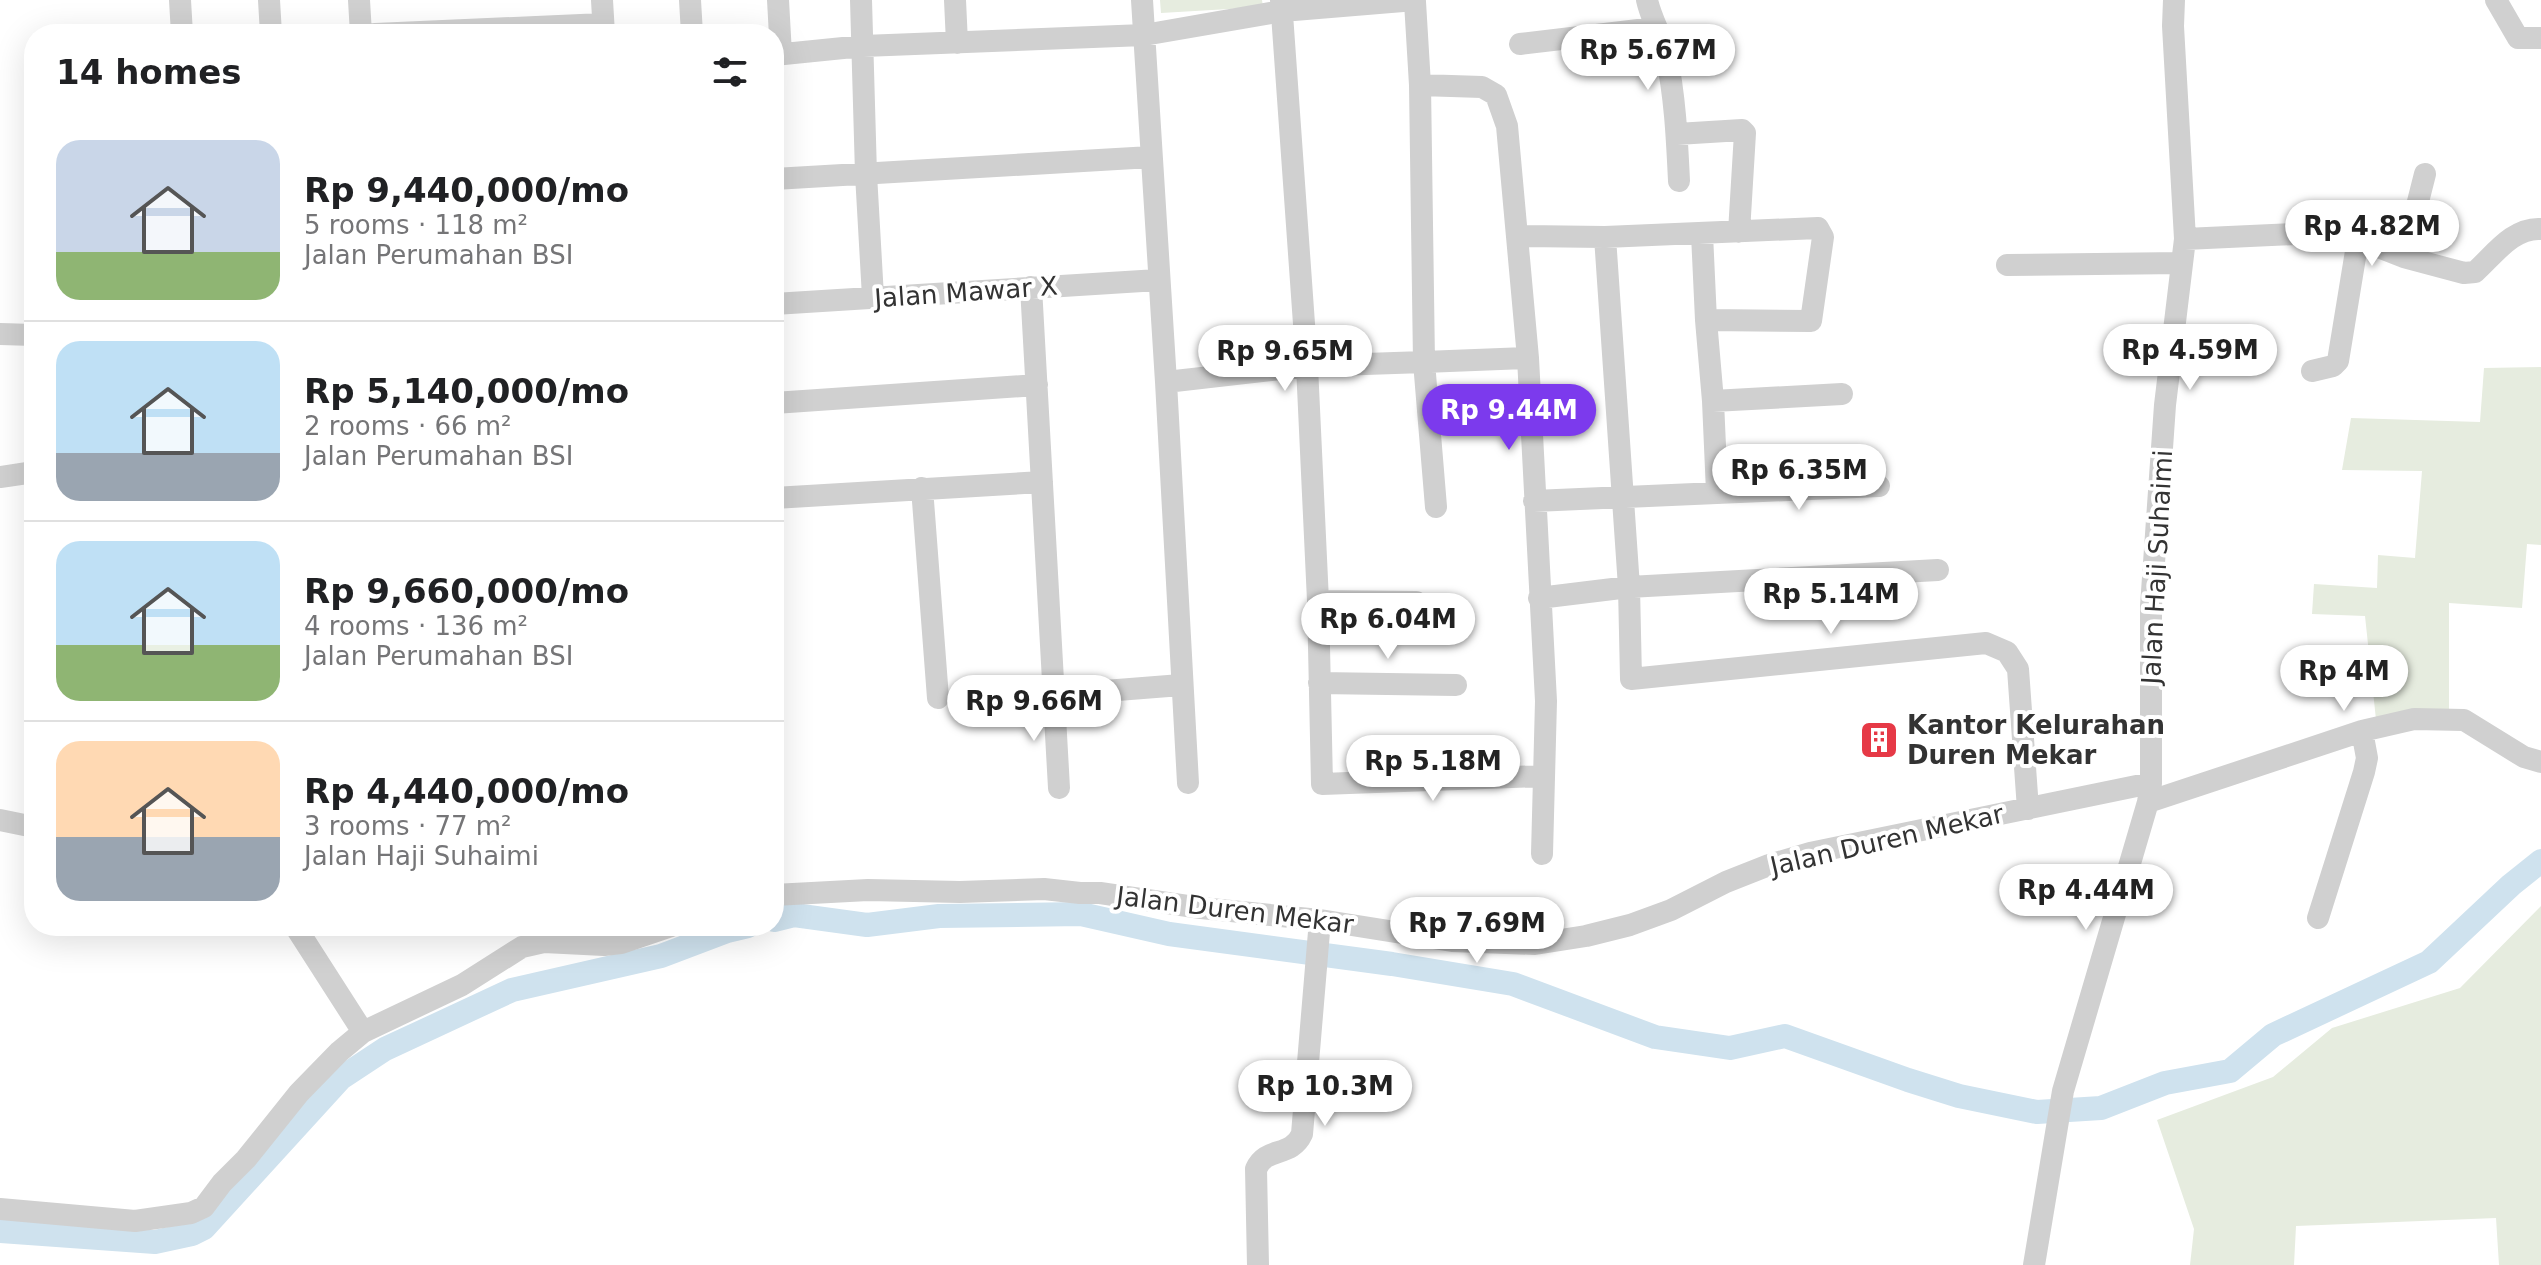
<!DOCTYPE html>
<html lang="en">
<head>
<meta charset="utf-8">
<style>
	:root { --surface:#fff; --page:#f6f6f6; --text:#202124; --muted:#757577; --line:#e0e0e0; --accent:#7c3aed }
	body { margin:0; font-family:"DejaVu Sans",sans-serif; background:var(--page); color:var(--text); height:100vh; display:flex; flex-direction:column; font-size:30px; white-space:nowrap }
	* { box-sizing:border-box; margin:0 }
	p { font-size:26px; color:var(--muted) }
	.icon { flex:none; width:44px; height:44px; fill:none; stroke:currentColor; stroke-width:2; stroke-linecap:round; stroke-linejoin:round }
	.map { position:relative; flex:1; overflow:hidden }
	.panel { position:absolute; left:24px; top:24px; width:760px; height:912px; display:flex; flex-direction:column; background:var(--surface); border-radius:32px; box-shadow:0 8px 32px #0002 }
	.panel>* { flex:none }
	.price { position:absolute; translate:-50% -68px; padding:0 18px; border-radius:28px; background:#fff; color:#222; font-size:26px; line-height:52px; filter:drop-shadow(0 2px 4px #0008) }
	.price::after { content:''; position:absolute; left:50%; top:48px; width:24px; height:18px; margin-left:-12px; background:inherit; clip-path:polygon(0 0,100% 0,50% 100%) }
	.price.selected { background:var(--accent); color:#fff }
	ul { padding:0; list-style:none }
	li { display:flex; align-items:center; gap:24px; height:200px; padding:0 32px }
	li+li { border-top:2px solid var(--line) }
	li span { display:grid; place-items:center; flex:none; width:224px; height:160px; border-radius:24px; color:#555 }
	li>.icon { margin-inline-start:auto }
	span .icon { width:96px; height:96px; fill:#fffc; stroke-width:1 }
	li b { font-size:34px }
	h2 { display:flex; justify-content:space-between; align-items:center; height:96px; padding:0 32px; font-size:34px }
	.map>svg:first-child { display:block }
	.green { fill:#e6ecdf }
	.lines { fill:none; stroke-linecap:round; stroke-linejoin:round }
	.canal { stroke:#cfe2ee; stroke-width:24 }
	.street { stroke:#d0d0d0; stroke-width:22 }
	.labels { text-anchor:middle; dominant-baseline:central; stroke-width:8; stroke-linejoin:round; paint-order:stroke }
	.street-label { font-size:26px; fill:#333; stroke:#fff }
	.poi-label { font-size:26px; font-weight:bold; fill:#333; stroke:#fff; text-anchor:start }
</style>
</head>
<body>
<div class="map">
<svg width="2541" height="1265" viewBox="0 0 2541 1265">
	<rect width="100%" height="100%" fill="#fff"/>
	<path class="green" d="M1160,0h102l1,7 -102,6z
		M2541,367v178l-14,-1 -5,64 -73,-5v123l-72,3 -12,-113 -53,-2 2,-30 63,4 1,-33 37,3 7,-87 -80,-1 9,-52 129,4 4,-54z
		M2541,906v359h-42l-3,-47 -200,8 -2,39h-104l4,-36 -37,-109 116,-43 59,-49 128,-40z"/>
	<g class="lines">
		<path class="canal" d="M774,920l20,-5 73,10 72,-9 142,-2 88,20 223,30 121,20 142,53 75,11 55,-12 123,44 51,16 78,16 64,-4 64,-25 65,-12 43,-36 156,-73 82,-77 30,-24
			M0,1231l155,11 37,-8 12,-6 137,-150 44,-29 127,-59 149,-34 66,-25 21,-5"/>
		<path class="street" d="M180,0l2,34
			M269,0l2,34
			M359,0l2,34
			M602,0l2,34
			M690,0l2,34
			M778,0l3,54
			M861,0l5,174 7,123
			M955,0l2,43
			M1142,0l24,382 141,-16 117,-4 -4,-277 -5,-83
			M1281,0l26,366 11,235 4,183 221,-8
			M1647,0c4,19 15,36 19,54 9,41 11,85 13,127
			M2496,0l22,38h23
			M375,34l228,-10
			M1520,44l135,-16
			M1666,52l51,-6
			M774,55l89,-9 281,-11 138,-24 133,-11
			M1420,85l62,2 14,8 11,31 21,232 18,343 -4,153
			M1677,134l65,-4 3,3 -6,99
			M774,179l377,-22
			M1702,234l4,86 7,81 4,91
			M1517,236l88,1 213,-9 5,9 -12,84 -105,-1
			M1605,237l24,350 309,-17
			M2185,239l110,-5 63,5 46,18 60,16 11,-1c19,-17 38,-45 66,-43
			M2404,257l21,-83
			M2007,265l174,-2
			M1031,287l28,501
			M774,304l384,-24
			M0,334l34,1
			M2312,371l21,-5 5,-5 20,-122
			M1166,382l22,401
			M1713,401l129,-7
			M774,403l263,-18
			M0,477l34,-5
			M922,488l16,210
			M774,498l268,-16
			M1534,501l345,-15
			M1436,507l-12,-145 104,-4
			M1539,598l90,-11 2,92 355,-36 21,9 11,17 10,140
			M1318,601l98,1
			M1319,683l137,2
			M1054,695l127,-10
			M2148,802l214,-71 52,-12 50,1 60,37 17,5
			M0,820l34,7
			M774,895l94,-5 92,2 84,-3 36,4h20l101,15 119,12 132,21 83,3 51,-8 44,-11 41,-15 55,-28 43,-17 41,-12 341,-70
			M2318,918l46,-146 3,-14 -5,-27
			M295,926l68,106
			M0,1209l135,12 56,-8 13,-6 18,-24 24,-24 53,-66 40,-41 24,-20 99,-47 60,-38 22,-5 60,3 17,-2 50,-17
			M1258,1265l-2,-96c10,-23 35,-11 46,-35l18,-214
			M2034,1265l29,-174 85,-289 3,-19v-177l14,-201 20,-166 -12,-213 1,-26"/>
	</g>
	<defs>
		<symbol id="building-square" viewBox="-11 -11 22 22"><rect x="-9" y="-9" width="18" height="18" rx="4" fill="#e63946" stroke="#fff"/><path d="M-4-6H4V6H1V3H-1V6H-4ZM-2.5-4.3h1.7v1.8h-1.7ZM.8-4.3h1.7v1.8H.8ZM-2.5-1h1.7V.8h-1.7ZM.8-1h1.7V.8H.8Z" fill="#fff"/></symbol>
	</defs>
	<g fill-rule="evenodd">
		<use href="#building-square" x="1857" y="718" width="44" height="44"/>
	</g>
	<g class="labels">
		<g class="street-label">
			<text transform="translate(966 292) rotate(-4)">Jalan Mawar X</text>
			<text transform="translate(2157 567) rotate(-87)">Jalan Haji Suhaimi</text>
			<text transform="translate(1887 840) rotate(-13)">Jalan Duren Mekar</text>
			<text transform="translate(1235 910) rotate(7)">Jalan Duren Mekar</text>
		</g>
		<g class="poi-label">
			<text x="1907" y="725">Kantor Kelurahan<tspan x="1907" dy="30">Duren Mekar</tspan></text>
		</g>
	</g>
</svg>
<b class="price" style="left:1648px;top:92px">Rp 5.67M</b>
<b class="price" style="left:2372px;top:268px">Rp 4.82M</b>
<b class="price" style="left:2190px;top:392px">Rp 4.59M</b>
<b class="price" style="left:1285px;top:393px">Rp 9.65M</b>
<b class="price selected" style="left:1509px;top:452px">Rp 9.44M</b>
<b class="price" style="left:1799px;top:512px">Rp 6.35M</b>
<b class="price" style="left:1831px;top:636px">Rp 5.14M</b>
<b class="price" style="left:1388px;top:661px">Rp 6.04M</b>
<b class="price" style="left:2344px;top:713px">Rp 4M</b>
<b class="price" style="left:1034px;top:743px">Rp 9.66M</b>
<b class="price" style="left:1433px;top:803px">Rp 5.18M</b>
<b class="price" style="left:2086px;top:932px">Rp 4.44M</b>
<b class="price" style="left:1477px;top:965px">Rp 7.69M</b>
<b class="price" style="left:1325px;top:1128px">Rp 10.3M</b>
<section class="panel">
<h2>14 homes<svg class="icon" aria-label="filters" viewBox="0 0 24 24"><path d="M4 7h16M4 17h16"/><circle cx="9" cy="7" r="2"/><circle cx="15" cy="17" r="2"/></svg></h2>
<ul>
<li><span style="background:linear-gradient(#c9d6e8 70%,#8fb573 0)"><svg class="icon" aria-label="home" viewBox="0 0 24 24"><path d="M3 11l9-7 9 7M6 9v11h12V9"/></svg></span><div><b>Rp 9,440,000/mo</b><p>5 rooms · 118 m²</p><p>Jalan Perumahan BSI</p></div></li>
<li><span style="background:linear-gradient(#bfe0f5 70%,#9aa5b1 0)"><svg class="icon" aria-label="home" viewBox="0 0 24 24"><path d="M3 11l9-7 9 7M6 9v11h12V9"/></svg></span><div><b>Rp 5,140,000/mo</b><p>2 rooms · 66 m²</p><p>Jalan Perumahan BSI</p></div></li>
<li><span style="background:linear-gradient(#bfe0f5 65%,#8fb573 0)"><svg class="icon" aria-label="home" viewBox="0 0 24 24"><path d="M3 11l9-7 9 7M6 9v11h12V9"/></svg></span><div><b>Rp 9,660,000/mo</b><p>4 rooms · 136 m²</p><p>Jalan Perumahan BSI</p></div></li>
<li><span style="background:linear-gradient(#ffd9b3 60%,#9aa5b1 0)"><svg class="icon" aria-label="home" viewBox="0 0 24 24"><path d="M3 11l9-7 9 7M6 9v11h12V9"/></svg></span><div><b>Rp 4,440,000/mo</b><p>3 rooms · 77 m²</p><p>Jalan Haji Suhaimi</p></div></li>
</ul>
</section>
</div>
</body>
</html>
